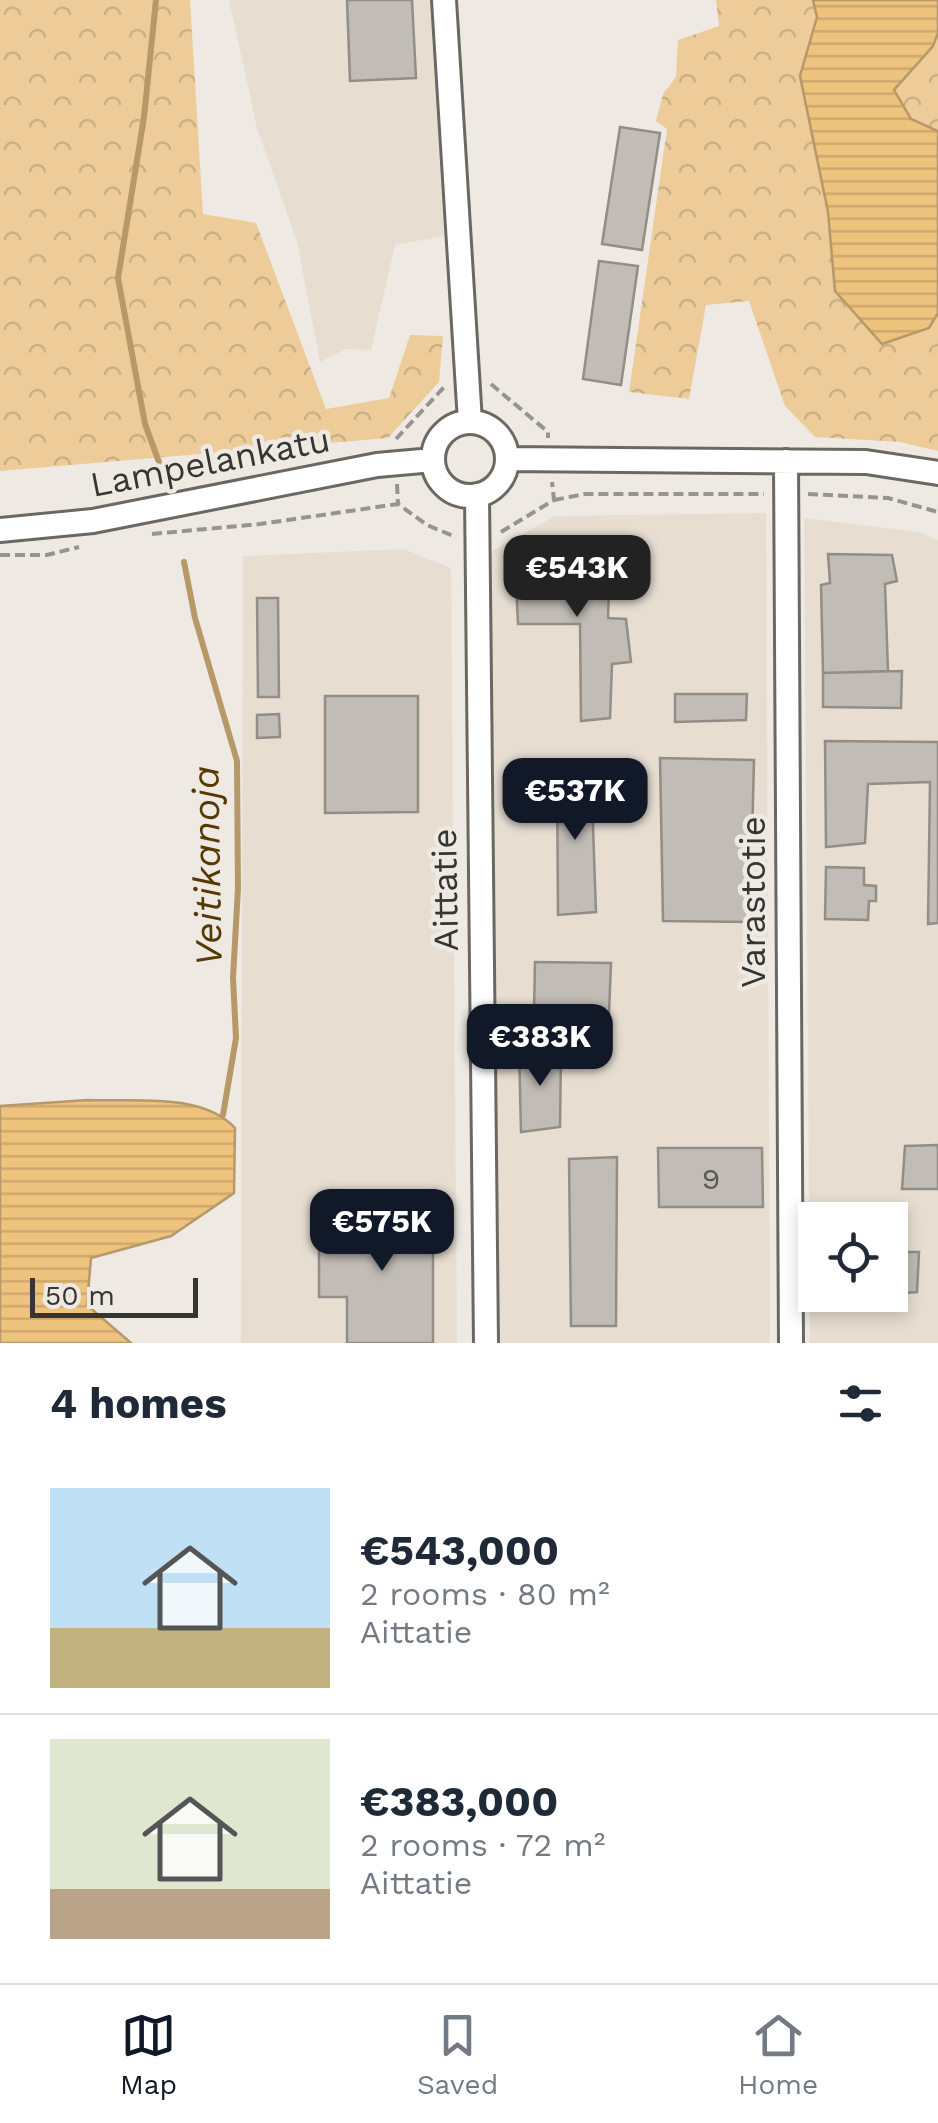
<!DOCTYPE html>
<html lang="en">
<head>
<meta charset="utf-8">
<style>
	:root { --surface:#fff; --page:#f2f2f3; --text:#1f2937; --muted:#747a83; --line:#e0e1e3; --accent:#111827 }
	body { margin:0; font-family:"Work Sans",sans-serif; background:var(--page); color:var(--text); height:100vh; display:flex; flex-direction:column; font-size:38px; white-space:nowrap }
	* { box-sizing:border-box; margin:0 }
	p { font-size:32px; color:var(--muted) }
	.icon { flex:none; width:55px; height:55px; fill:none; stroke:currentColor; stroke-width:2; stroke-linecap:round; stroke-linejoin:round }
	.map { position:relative; height:1343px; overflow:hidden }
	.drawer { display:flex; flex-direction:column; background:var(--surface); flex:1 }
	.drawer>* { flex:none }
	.buttons { position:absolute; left:798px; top:1202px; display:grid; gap:20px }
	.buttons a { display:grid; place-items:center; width:110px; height:110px; border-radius:0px; background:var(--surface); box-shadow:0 5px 15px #0003; font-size:50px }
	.scale { position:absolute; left:30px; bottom:25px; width:168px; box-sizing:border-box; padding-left:10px; border:5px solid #373533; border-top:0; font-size:28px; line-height:35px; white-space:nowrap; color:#373533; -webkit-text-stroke:8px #eeeae3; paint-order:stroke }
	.price { position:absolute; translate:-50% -85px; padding:0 22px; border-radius:20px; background:var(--accent); color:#fff; font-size:32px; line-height:65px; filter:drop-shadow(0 2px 5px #0008) }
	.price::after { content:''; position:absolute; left:50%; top:60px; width:30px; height:22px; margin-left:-15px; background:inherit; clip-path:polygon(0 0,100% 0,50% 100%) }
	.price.selected { background:#222; color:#fff }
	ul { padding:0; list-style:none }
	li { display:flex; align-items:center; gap:30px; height:250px; padding:0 50px }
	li+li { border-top:2px solid var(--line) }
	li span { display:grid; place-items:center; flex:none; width:280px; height:200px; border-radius:0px; color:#555 }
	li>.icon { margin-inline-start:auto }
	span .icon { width:120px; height:120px; fill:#fffc; stroke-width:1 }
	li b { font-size:42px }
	h2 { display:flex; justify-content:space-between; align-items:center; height:120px; padding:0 50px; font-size:42px }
	.tabs { display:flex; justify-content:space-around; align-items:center; height:140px; border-top:2px solid var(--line); background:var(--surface); font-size:28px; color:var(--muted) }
	.tabs a { display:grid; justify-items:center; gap:5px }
	.tabs .selected { color:var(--accent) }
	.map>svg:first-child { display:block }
	.built { fill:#e7ded1; fill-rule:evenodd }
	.forest { fill:url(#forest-crowns) }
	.water { fill:url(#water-rules); stroke:#b79868; stroke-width:2.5 }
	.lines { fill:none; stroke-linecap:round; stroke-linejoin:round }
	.stream { stroke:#b79868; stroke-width:6 }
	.building { fill:#c1bcb5; stroke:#928e87; stroke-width:2.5 }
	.minor-casing { stroke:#6b6761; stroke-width:28 }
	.path { stroke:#979490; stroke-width:4; stroke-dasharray:10 5; stroke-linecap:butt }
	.minor { stroke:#fff; stroke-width:22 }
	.labels { text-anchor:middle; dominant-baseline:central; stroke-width:9; stroke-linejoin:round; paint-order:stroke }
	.number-label { font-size:30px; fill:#5a5754 }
	.street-label { font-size:35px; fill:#373533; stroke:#eeeae3 }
	.water-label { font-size:38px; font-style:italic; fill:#553900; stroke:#eeeae3 }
</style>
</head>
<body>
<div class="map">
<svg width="938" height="1343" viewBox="0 0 938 1343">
	<defs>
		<pattern id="forest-crowns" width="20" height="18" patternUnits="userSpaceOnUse" patternTransform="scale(2.5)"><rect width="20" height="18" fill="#edcc9a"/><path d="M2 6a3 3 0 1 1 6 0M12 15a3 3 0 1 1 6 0" fill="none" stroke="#ccb085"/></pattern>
		<pattern id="water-rules" width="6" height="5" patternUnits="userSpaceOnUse" patternTransform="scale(2.5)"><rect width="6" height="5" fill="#eec37e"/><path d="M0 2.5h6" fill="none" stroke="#cda86d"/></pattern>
	</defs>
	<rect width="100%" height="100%" fill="#eeeae3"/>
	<path class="built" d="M229,0h201l14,236 -49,9 -24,105 -25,-1 -26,13 -23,-120 -40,-114z
		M766,513l4,830h-270l-11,-790 66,-37z
		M804,518l116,14 18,8v803h-128zM815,1220h75v75h-75z
		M404,549l47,19 6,775h-216l2,-787z"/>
	<path class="forest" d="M0,0h190l13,214 53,9 70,186 63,-11 21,-63 33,1 -4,46 -51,56 -388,33z
		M716,0h97l4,17 -17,59 28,136 7,79 94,37 9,-15v138l-38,-9 -85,-5 -30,-31 -36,-105 -43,4 -17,94 -60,-7 38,-263 -11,-8 7,-27 13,-17 2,-37 41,-14z
		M938,33v98l-27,-12 -18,-29 40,-44z"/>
	<path class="water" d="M813,0h125v33l-5,13 -39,44 17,29 27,12v182l-9,15 -47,16 -47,-53 -7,-79 -28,-136 17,-59z
		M88,1100c45,2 114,-8 147,28l-1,65 -63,43 -80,22 -4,47 44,38h-131v-237z"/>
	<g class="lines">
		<path class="stream" d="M156,0l-12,117 -26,161 27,146 18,49
			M184,562l11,56 42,143 1,127 -5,90 3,60 -13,77"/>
	</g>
	<path class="building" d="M347,0h65l4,78 -66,3z
		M620,127l40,6 -18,117 -40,-6z
		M599,261l39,5 -17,119 -38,-6z
		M828,554l64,1 5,26 -12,3 3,87 -65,2 -2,-88 9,-2z
		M515,560h95l-2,58 18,1 5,43 -19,2 -2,54 -29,3 -1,-97h-62z
		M257,598h21l1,99h-21z
		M902,671l-1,37 -78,-1v-34z
		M675,694h72l-1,26 -71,2z
		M325,696h93v116l-93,1z
		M279,714l1,23 -23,1v-23z
		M825,741l113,1v181l-10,1 2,-142 -62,2 -3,59 -39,4z
		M660,758l94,2 -4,162 -87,-1z
		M557,768l34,2 5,142 -38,3z
		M826,867l38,1v17l12,1v15h-7l-1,19 -43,-1z
		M535,962l76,1 -2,50 -75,-1z
		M519,1049h42l-1,78 -39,5z
		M938,1145v44h-36l3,-43z
		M658,1148h104l1,59h-104z
		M617,1157l-1,169h-45l-2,-167z
		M346,1210h87v133h-86v-46h-28v-70h26z
		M890,1252h29l-2,40 -27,2z"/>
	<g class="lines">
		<defs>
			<path id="minor" d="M444,0l26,422
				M433 459a37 37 0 1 1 74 0a37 37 0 1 1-74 0Z
				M507,459l359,3 72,11
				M786,461l5,882
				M477,495l9,848
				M0,530l93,-9 284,-56 56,-5"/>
		</defs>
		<use href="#minor" class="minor-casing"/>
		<path class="path" d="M491,384l57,48v6
			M396,439l51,-55
			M397,484l1,20
			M808,494l80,4 50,14
			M554,500l31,-6h179
			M501,532l53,-32 -2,-18
			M152,534l108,-10 138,-20 29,21 29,12
			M0,555h47l32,-8"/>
		<use href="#minor" class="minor"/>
	</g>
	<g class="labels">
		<g class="number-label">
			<text x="711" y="1178">9</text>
		</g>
		<g class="street-label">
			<text transform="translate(210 462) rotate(-11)">Lampelankatu</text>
			<text transform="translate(445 890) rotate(-91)">Aittatie</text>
			<text transform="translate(753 902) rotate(-90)">Varastotie</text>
		</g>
		<g class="water-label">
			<text transform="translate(207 866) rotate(-91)">Veitikanoja</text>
		</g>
	</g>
</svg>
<div class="buttons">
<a><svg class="icon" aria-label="locate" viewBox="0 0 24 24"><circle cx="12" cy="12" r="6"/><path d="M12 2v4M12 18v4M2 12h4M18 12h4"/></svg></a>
</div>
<div class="scale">50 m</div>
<b class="price selected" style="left:577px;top:620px">€543K</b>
<b class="price" style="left:575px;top:843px">€537K</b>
<b class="price" style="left:540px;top:1089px">€383K</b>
<b class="price" style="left:382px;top:1274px">€575K</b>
</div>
<section class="drawer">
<h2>4 homes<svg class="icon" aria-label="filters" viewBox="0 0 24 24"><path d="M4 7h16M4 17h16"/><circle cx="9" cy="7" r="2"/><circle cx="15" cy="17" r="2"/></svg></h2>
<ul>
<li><span style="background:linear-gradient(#bfe0f5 70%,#c2b280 0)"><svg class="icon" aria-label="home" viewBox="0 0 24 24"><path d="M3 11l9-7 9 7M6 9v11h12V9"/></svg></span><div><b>€543,000</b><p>2 rooms · 80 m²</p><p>Aittatie</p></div></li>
<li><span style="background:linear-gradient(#dfe7d0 75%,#b9a48a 0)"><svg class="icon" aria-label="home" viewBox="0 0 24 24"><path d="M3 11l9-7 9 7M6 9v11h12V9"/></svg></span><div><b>€383,000</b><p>2 rooms · 72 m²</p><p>Aittatie</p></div></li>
</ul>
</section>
<nav class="tabs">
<a class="selected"><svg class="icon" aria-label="map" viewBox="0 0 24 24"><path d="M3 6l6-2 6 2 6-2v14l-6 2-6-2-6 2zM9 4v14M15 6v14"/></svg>Map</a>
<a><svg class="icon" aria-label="saved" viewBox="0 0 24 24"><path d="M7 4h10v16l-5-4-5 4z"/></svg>Saved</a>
<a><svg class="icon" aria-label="home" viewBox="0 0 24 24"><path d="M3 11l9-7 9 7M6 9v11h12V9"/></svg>Home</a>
</nav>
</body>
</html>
